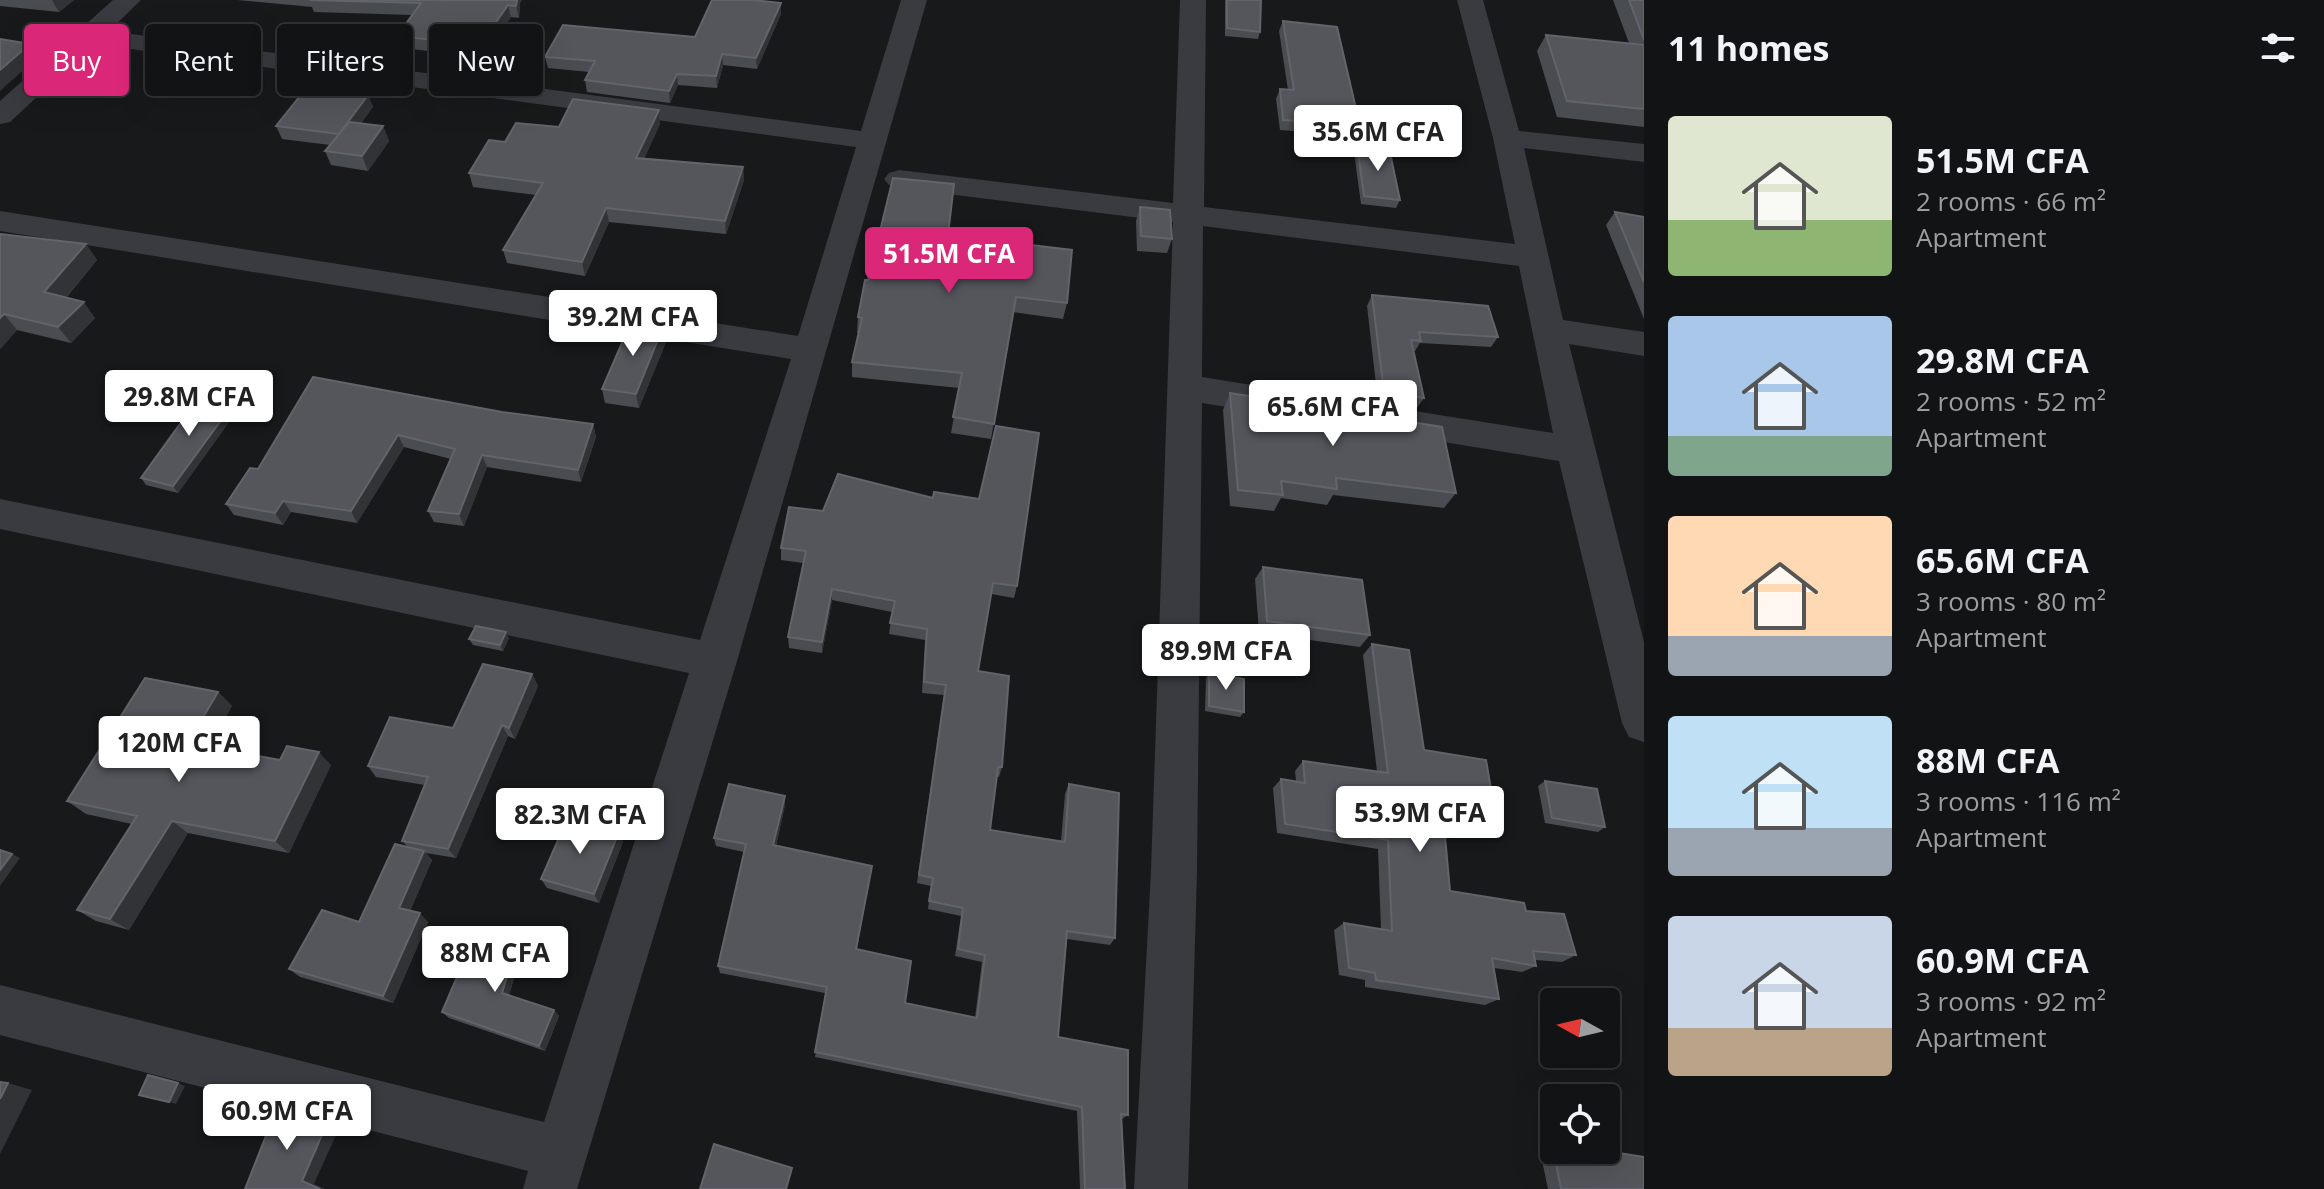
<!DOCTYPE html>
<html lang="en">
<head>
<meta charset="utf-8">
<style>
	:root { --surface:#121314; --page:#1f2022; --text:#f1f3f6; --muted:#9c9ea0; --line:#313234; --accent:#db2777 }
	body { margin:0; font-family:"Open Sans",sans-serif; background:var(--page); color:var(--text); height:100vh; display:flex; flex-direction:column; font-size:30px; white-space:nowrap }
	* { box-sizing:border-box; margin:0 }
	p { font-size:26px; color:var(--muted) }
	.icon { flex:none; width:44px; height:44px; fill:none; stroke:currentColor; stroke-width:2; stroke-linecap:round; stroke-linejoin:round }
	.map { position:relative; flex:1; overflow:hidden }
	.sheet { display:flex; flex-direction:column; background:var(--surface); width:680px }
	.sheet>* { flex:none }
	.banner { position:absolute; left:24px; top:24px; width:760px; height:72px; display:flex; gap:16px }
	.needle { width:52px; rotate:278deg }
	.fabs { position:absolute; left:1540px; top:988px; display:grid; gap:16px }
	.fabs a { display:grid; place-items:center; width:80px; height:80px; border-radius:8px; background:var(--surface); box-shadow:0 8px 32px #0002,0 0 0 2px var(--line); font-size:40px }
	.price { position:absolute; translate:-50% -68px; padding:0 18px; border-radius:8px; background:#fff; color:#222; font-size:26px; line-height:52px; filter:drop-shadow(0 2px 4px #0008) }
	.price::after { content:''; position:absolute; left:50%; top:48px; width:24px; height:18px; margin-left:-12px; background:inherit; clip-path:polygon(0 0,100% 0,50% 100%) }
	.price.active { background:var(--accent); color:#fff }
	ul { padding:0; list-style:none }
	li { display:flex; align-items:center; gap:24px; height:200px; padding:0 24px }
	li span { display:grid; place-items:center; flex:none; width:224px; height:160px; border-radius:8px; color:#555 }
	li>.icon { margin-inline-start:auto }
	span .icon { width:96px; height:96px; fill:#fffc; stroke-width:1 }
	li b { font-size:34px }
	h2 { display:flex; justify-content:space-between; align-items:center; height:96px; padding:0 24px; font-size:34px }
	.chip { padding:0 28px; border-radius:8px; background:var(--surface); box-shadow:0 8px 32px #0002,0 0 0 2px var(--line); font-size:28px; line-height:72px }
	.chip.active { background:var(--accent); color:#fff }
	main { display:flex; flex:1; min-height:0 }
	.map>svg:first-child { display:block }
	.lines { fill:none; stroke-linecap:round; stroke-linejoin:round }
	.minor { fill:#393b40; fill-rule:evenodd }
	.wall { fill:#494c50 }
	.shaded-wall { fill:#313336 }
	.building { fill:#54565c; stroke:#61646a; stroke-width:2 }
</style>
</head>
<body>
<main>
<div class="map">
<svg width="1644" height="1189" viewBox="0 0 1644 1189">
	<rect width="100%" height="100%" fill="#18191b"/>
	<g class="lines">
		<path class="minor" d="M113,0h28l-32,31 752,100 40,-131h26l-190,661 -160,528h-54l5,-18 -528,-136v-50l544,137 145,-449 -689,-144v-30l700,141 91,-281 -791,-128v-20l798,125 58,-189 -762,-103 -84,78 -10,2v-23z
			M1180,0h26l-2,207 311,37 -22,-106 -36,-138h26l36,131 125,13v18l-120,-14 39,172 81,12v24l-75,-12 75,298v100l-15,-5 -7,-14 -63,-262 -170,-28 -13,-4 -5,-9 5,-9 13,-4 164,26 -34,-167 -316,-40 -1,151 81,13 12,4 6,9 -6,9 -12,4 -81,-13 -5,468 -9,318h-54l17,-318 22,-649 -274,-34 -10,-3 -5,-6 5,-6 10,-3 274,33z"/>
	</g>
	<path class="wall" d="M0,0h74l-15,12 -59,-6z
		M237,0h285l-2,3 -1,15 -8,-1 -27,40 -83,-9 -4,-12 15,-21 -98,-3 -2,-5z
		M1225,0h36l-1,32 -2,7 -33,-3z
		M1613,0h31v127l-87,-10 -20,-66 9,-16 83,8z
		M781,3v11l-24,55 -34,-4 -6,23 -39,-3 -8,18 -83,-11 -2,-12 4,-8 -41,-4 -3,-11 150,-20z
		M1283,21l77,105 -5,10 -75,-6 -4,-31 4,-10 8,1 -9,-59z
		M374,85l-7,9 1,1 5,12 -12,16 22,3 6,15 -21,30 -37,-6 -6,-14 5,-6 -48,-6 -6,-13z
		M660,124l-16,35 99,8 1,13 -18,54 -117,-12 -24,54 -78,-13 -4,-13 33,-55 -63,-8 -4,-14 36,-31 54,-15z
		M1357,145l43,55 -4,8 -35,-4 -7,-52z
		M1140,207l32,32 -5,14 -30,-2 -1,-30z
		M1615,212l29,5v102l-38,-94z
		M0,234l86,10 11,16 -31,38 29,20 -24,25 -54,-13 -17,19z
		M948,235l119,68 -4,16 -50,-7 -22,127 -40,-6 8,-45 -107,-11v-15l7,-29h-2l1,-16 10,-37z
		M1372,295l126,42 -7,10 -71,-4 -5,8h-2l11,47 -7,10 -39,-6 -11,-96z
		M663,327l3,15 -27,66 -34,-5 -3,-14z
		M313,377l189,35 91,12 3,13 -15,45 -94,-15 -23,59 -30,-4 -6,-11 23,-52 -47,-12 -47,76 -66,-11 -8,13 -49,-10 -8,-11 32,-35z
		M1230,393l226,100 -12,15 -111,-13 -6,10 -46,-7 -7,13 -44,-5 -7,-96z
		M242,404l-64,89 -32,-8 -5,-7z
		M789,507l228,79 -3,12 -23,-4 -13,77 24,96 -3,10h-3l-6,53 71,11 4,-47 4,-10 46,154 -5,7 -43,-6 -9,98 70,78 -6,4 3,70h-45l-3,-78 -262,-54 10,-64 -105,-20 -2,-7 26,-114 -28,-6 -2,-8 71,-33 -9,41 96,20 -15,83 48,54 70,15 7,-56 -27,-6 6,-40 -33,-7 3,-23 -14,-3 27,-188 -22,-2 3,-53 -36,-6 3,-22 -60,-12 -10,53 -33,-5 -1,-11 15,-74 -22,-3v-12z
		M1263,567l107,68 -10,12 -101,-14 -4,-54z
		M509,638l-6,13 -30,-6 -4,-6z
		M1372,644l52,106 71,62 -12,9 -40,-6 7,76 76,20 50,44 -14,7 -27,-2 1,6 -14,6 -28,-4 5,31 -14,6 -120,-18v-7l-26,-5 -5,-45 10,-7 37,6 -3,-80 -101,-16 -4,-45 8,-9 15,2 -1,-10 8,-10 74,10 -14,-116z
		M1209,672l35,40 -4,5 -35,-6 1,-33z
		M532,674l6,12 -23,53 -7,-3 -52,122 -30,-5 6,7 -22,51 18,11 -35,81 -93,-26 -11,-8 70,-47 48,-76 -5,-5 23,-56 -49,-8 -8,-11 85,-38z
		M218,692l14,14 -23,41 71,13 51,5 -42,88 -101,-20 -59,97 -33,-9 -19,-11 55,-86 -46,-10 -19,-13z
		M1545,781l60,46 -7,5 -53,-9 -7,-37z
		M619,832l4,10 -24,61 -52,-15 -6,-9z
		M522,951l-13,44 45,15 5,6 -14,35 -96,-33 -7,-6z
		M1552,1143l92,46h-96l-9,-43z"/>
	<path class="shaded-wall" d="M52,0h22l-15,12z
		M517,0h5l-2,3 -1,15 -3,-12z
		M781,3v11l-24,55 -1,-11z
		M508,5l3,12 -27,40 -4,-12z
		M30,44l8,13 -38,34v-21z
		M722,54l1,11 -6,23 -1,-12z
		M369,72l5,13 -16,20 -4,-12z
		M677,74l1,11 -8,18 -1,-12z
		M368,95l5,12 -29,40 -5,-13z
		M659,110l1,14 -22,48 -2,-14z
		M383,126l6,15 -21,30 -6,-15z
		M743,167l1,13 -18,54 -1,-13z
		M606,208l3,14 -24,54 -3,-14z
		M86,244l11,16 -41,49 -12,-17z
		M84,302l11,16 -24,25 -13,-16z
		M4,314l13,16 -17,19v-31z
		M663,327l3,15 -27,66 -3,-14z
		M238,397l4,7 -64,89 -5,-7z
		M593,424l3,13 -15,45 -3,-12z
		M398,435l6,12 -47,76 -6,-12z
		M482,455l5,12 -23,59 -5,-12z
		M283,501l8,11 -8,13 -8,-12z
		M832,589v11l-10,53v-11z
		M506,632l3,6 -6,13 -3,-6z
		M532,674l6,12 -23,53 -6,-11z
		M218,692l14,14 -29,51 -15,-14z
		M502,725l6,11 -52,122 -8,-9z
		M319,752l12,13 -42,88 -14,-12z
		M785,796v9l-11,48 -1,-8z
		M172,821l16,12 -59,97 -19,-11z
		M619,832l4,10 -24,61 -5,-9z
		M424,851l8,9 -24,56 -9,-8z
		M12,854l8,4 -20,28v-16z
		M420,913l8,9 -35,81 -10,-7z
		M517,944l5,7 -14,48 -6,-6z
		M554,1010l5,6 -14,35 -6,-5z
		M8,1083l24,7 -32,64v-55z
		M178,1083l7,3 -9,18 -7,-2z
		M328,1121l12,5 -26,58 11,5h-5l-18,-8z"/>
	<path class="building" d="M310,0h207l-1,6 -8,-1 -28,40 -83,-9 24,-33z
		M712,0h39l30,3 -25,55 -34,-4 -6,22 -39,-2 -8,17 -84,-11 10,-19 -50,-4 18,-32 132,12z
		M1227,0h34l-1,32 -33,-4z
		M1629,0h15v40z
		M1283,21l54,6 23,99 -77,-6 -3,-31 14,1z
		M1546,35l98,10v64l-77,-8z
		M0,39l30,5 -30,26z
		M324,66l45,6 -15,21 14,2 -29,39 -63,-8z
		M573,99l86,11 -23,48 107,9 -18,54 -119,-13 -24,54 -79,-12 40,-67 -74,-10 20,-33 16,2 11,-19 43,4z
		M349,122l34,4 -21,30 -37,-5z
		M1357,145l32,3 11,52 -36,-4z
		M893,178l61,6 -6,51 124,15 -5,53 -51,-6 -22,127 -41,-7 9,-44 -110,-11 10,-44 -4,-1 7,-37h3z
		M1140,207l30,3 2,29 -31,-3z
		M1615,212l29,5v65z
		M0,234l86,10 -42,48 40,10 -26,25 -54,-13 -4,4z
		M1372,295l116,11 10,31 -79,-5 2,9 -10,-1 13,58 -40,-6z
		M631,322l32,5 -27,67 -34,-5z
		M313,377l189,35 91,12 -15,46 -96,-15 -23,59 -31,-3 27,-62 -57,-14 -47,76 -68,-10 -8,12 -49,-9 24,-36 8,1z
		M203,392l35,5 -65,89 -32,-8z
		M1230,393l212,34 14,66 -120,-15 1,11 -56,-8 2,14 -45,-5z
		M996,426l43,7 -22,153 -24,-3 -15,88 31,5 -7,91h-4l-8,63 75,12 4,-58 50,9 -4,145 -48,-7 -9,106 70,13v65l-7,-1 4,75h-40l-3,-82 -267,-55 12,-65 -109,-21 28,-122 -32,-6 15,-54 56,12 -12,49 99,21 -16,83 55,12 -6,42 72,15 8,-63 -27,-6 5,-41 -34,-7 4,-23 -14,-3 27,-190 -22,-3 3,-53 -37,-6 5,-22 -63,-12 -10,53 -34,-5 18,-86 -25,-3 8,-41 34,4 15,-37 95,24 1,-6 45,7z
		M1263,567l99,13 8,55 -103,-14z
		M476,626l30,6 -6,13 -31,-6z
		M1372,644l37,6 15,100 62,10 9,52 -53,-9 8,88 74,12 2,8 38,3 12,41 -43,-4 3,15 -44,-8 7,41 -123,-19 -1,-7 -26,-5 -5,-45 48,8 -4,-91 -103,-16 -4,-45 24,4 -2,-22 85,12z
		M483,664l49,10 -23,54 -7,-3 -54,124 -46,-8 26,-64 -60,-11 22,-49 63,11z
		M1209,672l35,7v33l-35,-6z
		M145,678l73,14 -30,51 92,17 7,-14 32,6 -44,89 -103,-20 -62,98 -33,-9 60,-94 -70,-15z
		M1545,781l52,8 8,38 -53,-9z
		M568,817l51,15 -25,62 -53,-15z
		M395,844l29,7 -25,57 21,5 -37,83 -94,-27 33,-59 37,12z
		M0,850l12,4 -12,16z
		M475,935l42,9 -15,49 52,17 -15,36 -97,-34z
		M148,1075l30,8 -9,19 -30,-7z
		M0,1082l8,1 -8,16z
		M277,1108l51,13 -26,60 18,8h-75z
		M1552,1143h2v7h46l44,7v32h-83z
		M714,1144l78,24 -6,21h-86z"/>
</svg>
<div class="fabs">
<a><svg class="needle" viewBox="-14 -14 28 28"><path d="M0-13l5 13h-10z" fill="#e53935"/><path d="M0 13l5-13h-10z" fill="#9c9ea0"/></svg></a>
<a><svg class="icon" aria-label="locate" viewBox="0 0 24 24"><circle cx="12" cy="12" r="6"/><path d="M12 2v4M12 18v4M2 12h4M18 12h4"/></svg></a>
</div>
<b class="price" style="left:1378px;top:173px">35.6M CFA</b>
<b class="price active" style="left:949px;top:295px">51.5M CFA</b>
<b class="price" style="left:633px;top:358px">39.2M CFA</b>
<b class="price" style="left:189px;top:438px">29.8M CFA</b>
<b class="price" style="left:1333px;top:448px">65.6M CFA</b>
<b class="price" style="left:1226px;top:692px">89.9M CFA</b>
<b class="price" style="left:179px;top:784px">120M CFA</b>
<b class="price" style="left:1420px;top:854px">53.9M CFA</b>
<b class="price" style="left:580px;top:856px">82.3M CFA</b>
<b class="price" style="left:495px;top:994px">88M CFA</b>
<b class="price" style="left:287px;top:1152px">60.9M CFA</b>
<div class="banner">
<a class="chip active">Buy</a>
<a class="chip">Rent</a>
<a class="chip">Filters</a>
<a class="chip">New</a>
</div>
</div>
<section class="sheet">
<h2>11 homes<svg class="icon" aria-label="filters" viewBox="0 0 24 24"><path d="M4 7h16M4 17h16"/><circle cx="9" cy="7" r="2"/><circle cx="15" cy="17" r="2"/></svg></h2>
<ul>
<li><span style="background:linear-gradient(#dfe7d0 65%,#8fb573 0)"><svg class="icon" aria-label="home" viewBox="0 0 24 24"><path d="M3 11l9-7 9 7M6 9v11h12V9"/></svg></span><div><b>51.5M CFA</b><p>2 rooms · 66 m²</p><p>Apartment</p></div></li>
<li><span style="background:linear-gradient(#a9c7e8 75%,#7fa58c 0)"><svg class="icon" aria-label="home" viewBox="0 0 24 24"><path d="M3 11l9-7 9 7M6 9v11h12V9"/></svg></span><div><b>29.8M CFA</b><p>2 rooms · 52 m²</p><p>Apartment</p></div></li>
<li><span style="background:linear-gradient(#ffd9b3 75%,#9aa5b1 0)"><svg class="icon" aria-label="home" viewBox="0 0 24 24"><path d="M3 11l9-7 9 7M6 9v11h12V9"/></svg></span><div><b>65.6M CFA</b><p>3 rooms · 80 m²</p><p>Apartment</p></div></li>
<li><span style="background:linear-gradient(#bfe0f5 70%,#9aa5b1 0)"><svg class="icon" aria-label="home" viewBox="0 0 24 24"><path d="M3 11l9-7 9 7M6 9v11h12V9"/></svg></span><div><b>88M CFA</b><p>3 rooms · 116 m²</p><p>Apartment</p></div></li>
<li><span style="background:linear-gradient(#c9d6e8 70%,#b9a48a 0)"><svg class="icon" aria-label="home" viewBox="0 0 24 24"><path d="M3 11l9-7 9 7M6 9v11h12V9"/></svg></span><div><b>60.9M CFA</b><p>3 rooms · 92 m²</p><p>Apartment</p></div></li>
</ul>
</section>
</main>
</body>
</html>
